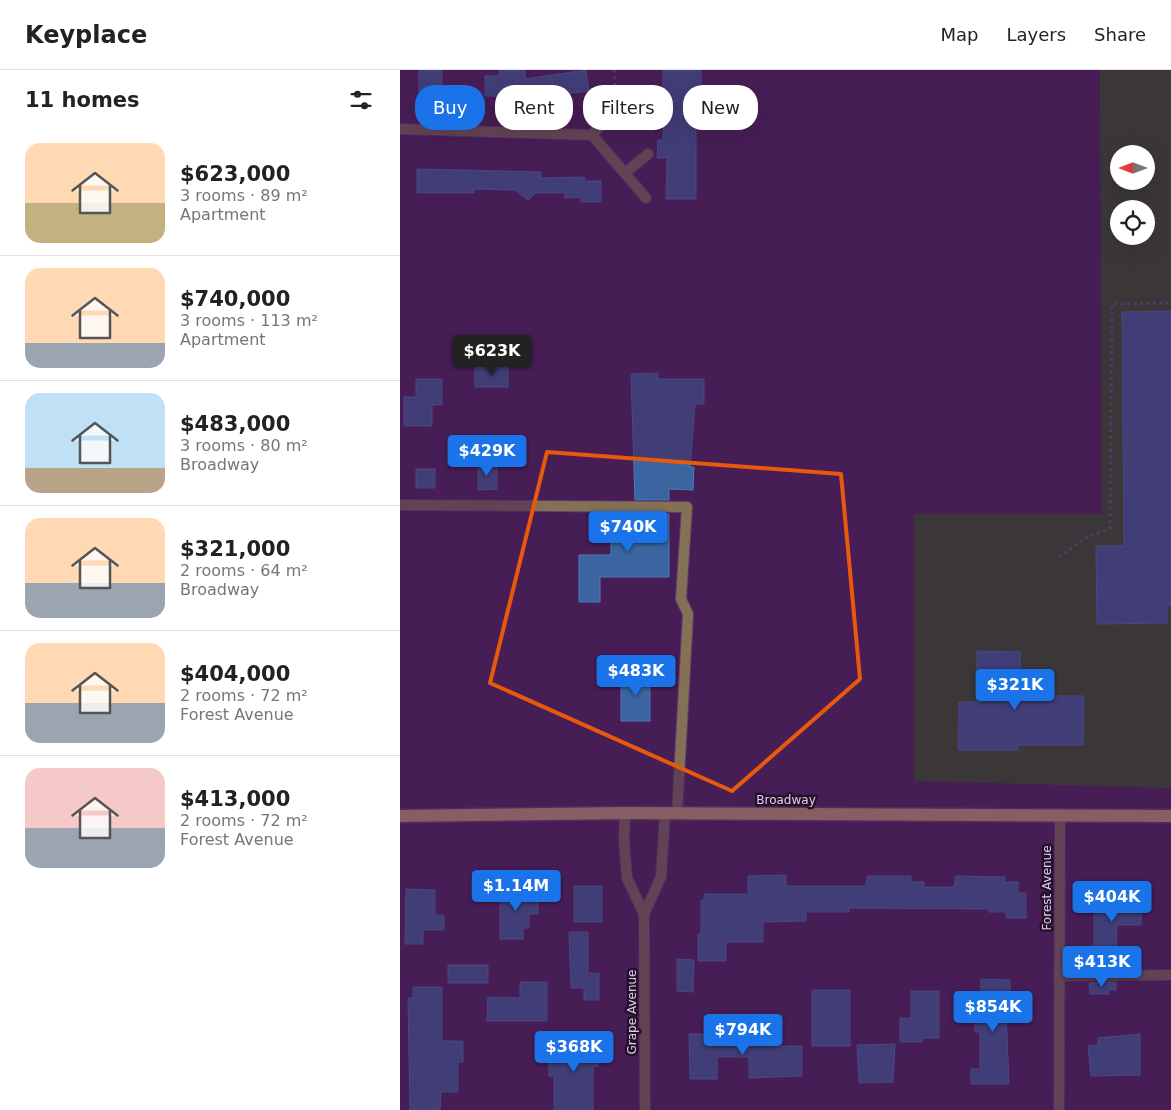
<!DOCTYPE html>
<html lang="en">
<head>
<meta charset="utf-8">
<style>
	:root { --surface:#fff; --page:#f6f6f6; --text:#222; --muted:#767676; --line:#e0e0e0; --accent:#1a73e8 }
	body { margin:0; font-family:"DejaVu Sans",sans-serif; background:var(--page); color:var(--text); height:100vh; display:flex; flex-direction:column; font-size:19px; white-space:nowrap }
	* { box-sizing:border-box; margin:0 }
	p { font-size:16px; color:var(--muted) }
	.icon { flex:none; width:28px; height:28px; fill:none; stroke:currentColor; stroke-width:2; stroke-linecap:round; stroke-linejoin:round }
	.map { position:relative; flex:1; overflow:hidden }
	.sheet { display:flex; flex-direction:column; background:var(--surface); width:400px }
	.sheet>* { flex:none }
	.top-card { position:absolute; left:15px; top:15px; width:475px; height:45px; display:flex; gap:10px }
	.needle { width:32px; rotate:270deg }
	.fabs { position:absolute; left:710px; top:75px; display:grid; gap:10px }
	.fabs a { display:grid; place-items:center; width:45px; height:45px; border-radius:50%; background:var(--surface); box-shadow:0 5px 20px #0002; font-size:25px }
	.price { position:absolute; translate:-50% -42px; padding:0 11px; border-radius:5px; background:var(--accent); color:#fff; font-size:16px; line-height:32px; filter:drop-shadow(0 1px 2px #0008) }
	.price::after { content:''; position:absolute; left:50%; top:30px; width:15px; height:11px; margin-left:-8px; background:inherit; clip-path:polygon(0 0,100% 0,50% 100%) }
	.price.current { background:#222; color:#fff }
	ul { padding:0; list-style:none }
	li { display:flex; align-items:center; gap:15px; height:125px; padding:0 25px }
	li+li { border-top:1px solid var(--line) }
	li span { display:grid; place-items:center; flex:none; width:140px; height:100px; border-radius:15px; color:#555 }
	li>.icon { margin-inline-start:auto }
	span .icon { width:60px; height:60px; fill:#fffc; stroke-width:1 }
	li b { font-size:21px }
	h2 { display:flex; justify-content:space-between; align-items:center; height:60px; padding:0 25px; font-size:21px }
	.chip { padding:0 18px; border-radius:20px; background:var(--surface); box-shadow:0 5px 20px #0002; font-size:18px; line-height:45px }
	.chip.current { background:var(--accent); color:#fff }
	header { display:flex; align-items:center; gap:30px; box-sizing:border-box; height:70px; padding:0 25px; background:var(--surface); border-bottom:1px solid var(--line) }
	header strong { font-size:24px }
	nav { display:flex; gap:28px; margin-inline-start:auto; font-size:18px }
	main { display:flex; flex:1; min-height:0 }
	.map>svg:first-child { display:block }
	.green { fill:#2e5718; fill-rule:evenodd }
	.building { fill:#3a65a0; stroke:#4e7ab7 }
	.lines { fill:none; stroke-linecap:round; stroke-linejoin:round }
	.service-casing { stroke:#633c70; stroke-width:12 }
	.minor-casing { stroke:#633c70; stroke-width:12 }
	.primary-casing { stroke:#633c70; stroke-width:15 }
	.path { stroke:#7b5687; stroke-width:3; stroke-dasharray:2.5 4; stroke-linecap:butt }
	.service { stroke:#847154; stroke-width:10 }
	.minor { stroke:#847154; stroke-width:10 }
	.primary { stroke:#d5ad72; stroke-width:12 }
	.marked { fill:none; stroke:#e8590c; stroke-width:4; stroke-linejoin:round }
	.labels { text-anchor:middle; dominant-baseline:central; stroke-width:5; stroke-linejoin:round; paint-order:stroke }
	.street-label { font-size:12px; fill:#e2c9eb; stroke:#24122a }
</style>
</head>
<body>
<header>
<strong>Keyplace</strong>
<nav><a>Map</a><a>Layers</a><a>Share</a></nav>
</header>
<main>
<section class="sheet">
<h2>11 homes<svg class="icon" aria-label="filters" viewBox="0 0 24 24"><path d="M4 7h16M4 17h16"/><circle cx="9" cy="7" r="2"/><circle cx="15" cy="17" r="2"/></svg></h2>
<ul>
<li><span style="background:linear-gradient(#ffd9b3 60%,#c2b280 0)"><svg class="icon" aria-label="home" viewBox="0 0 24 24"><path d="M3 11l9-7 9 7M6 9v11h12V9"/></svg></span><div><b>$623,000</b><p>3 rooms · 89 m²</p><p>Apartment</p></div></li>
<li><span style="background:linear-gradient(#ffd9b3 75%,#9aa5b1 0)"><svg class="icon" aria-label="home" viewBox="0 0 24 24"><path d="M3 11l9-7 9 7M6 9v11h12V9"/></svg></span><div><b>$740,000</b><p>3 rooms · 113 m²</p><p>Apartment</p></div></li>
<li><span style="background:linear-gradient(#bfe0f5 75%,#b9a48a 0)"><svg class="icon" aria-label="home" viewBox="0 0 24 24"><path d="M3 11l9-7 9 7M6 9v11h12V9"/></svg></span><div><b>$483,000</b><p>3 rooms · 80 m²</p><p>Broadway</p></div></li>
<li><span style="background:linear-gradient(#ffd9b3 65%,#9aa5b1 0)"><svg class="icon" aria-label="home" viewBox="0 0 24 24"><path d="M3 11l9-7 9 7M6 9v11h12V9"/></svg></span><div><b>$321,000</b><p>2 rooms · 64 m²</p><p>Broadway</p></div></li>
<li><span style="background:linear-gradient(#ffd9b3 60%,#9aa5b1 0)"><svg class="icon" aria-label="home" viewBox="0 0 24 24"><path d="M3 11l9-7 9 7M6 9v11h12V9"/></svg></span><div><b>$404,000</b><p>2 rooms · 72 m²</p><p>Forest Avenue</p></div></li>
<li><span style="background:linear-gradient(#f6c9c9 60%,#9aa5b1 0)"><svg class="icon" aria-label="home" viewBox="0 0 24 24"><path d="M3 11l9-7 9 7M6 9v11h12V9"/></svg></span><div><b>$413,000</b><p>2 rooms · 72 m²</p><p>Forest Avenue</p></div></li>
</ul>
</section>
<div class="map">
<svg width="771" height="1040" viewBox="0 0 771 1040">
	<rect width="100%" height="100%" fill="#471d55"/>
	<path class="green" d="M700,0h71v718l-257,-7v-267h188zM719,84h27v27h-27zM719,139h27v27h-27z"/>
	<path class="building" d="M19,0h23v29l-23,-1z
		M99,0h26v9l61,-9 3,21 -43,5v-3h-42l1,3h-20v-20h14z
		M263,0h38v29h4v28h-9v72h-30l1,-41h-10l1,-18h5z
		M17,99l124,3v6l43,-1 1,4h16v21h-20v-5l-16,1v-5h-30l-7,7 -13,-10 -41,-1v4h-57z
		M771,241v295h-4v17l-70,1 -1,-78h28l-2,-234z
		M75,297h33v20h-33z
		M258,303v6h46v25h-9l-5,63h4l-1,23 -24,-1v11h-34l-4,-126z
		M16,309h26v26h-10v21h-28v-29h12z
		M78,395h19v24l-19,1z
		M16,399h19v19h-19z
		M211,443l58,1v63h-69v25h-21v-47h32z
		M577,581l43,1v44h64l-1,49h-65v5h-60l1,-48h18z
		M232,598h18v53h-29v-40h11z
		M386,805v11h79l3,-10h43v6h13v5h30l2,-11 49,1v5h13v11h8v25h-20v-6h-17v-3l-140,-1v4h-43v9l-43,1v20h-37v19h-28v-27h3v-34h3v-6h44v-18z
		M100,816l19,1v7l19,1v19h-9v14h-6v11h-23z
		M174,816h28v36h-28z
		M741,817v38h-24l-1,44h-28v-23h6v-58z
		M6,819l29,1v25h9v15h-21v14h-18z
		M169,862h19v41h11v27h-15v-12h-13z
		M277,889l17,1 -1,32 -16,-1z
		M48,895h40v18h-40z
		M581,909l29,1v32h-4l3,72h-38v-15h9v-37h-5v-20h5z
		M120,912h27v39h-60l1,-24 32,1z
		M716,912v8h-7v4h-19l-1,-11z
		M13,917h29v54h21v21h-5v30h-17l-1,18h-30l-2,-112h5z
		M412,920h38v56h-38z
		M511,921h28v47h-17v4h-22v-24h11z
		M163,963h22v11h13v22h-5v44h-39v-34h-5v-24l14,1z
		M289,964h47v6h44v6h22v30l-53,2v-21h-32v22h-27z
		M740,964v41l-49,1 -3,-30 10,-1v-7z
		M495,974l-2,38 -34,1 -2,-38z"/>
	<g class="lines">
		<defs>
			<path id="service" d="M225,103l23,-19
				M246,128l-54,-63 33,-35 23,23
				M0,435l287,2 -6,92 7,15 -11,200
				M659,906l112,-1"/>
			<path id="minor" d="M0,59l192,6
				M225,743l-1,28 3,37 17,36
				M245,1040l-1,-196 17,-37 4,-63
				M659,1040l1,-295"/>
			<path id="primary" d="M0,746l225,-3 546,3"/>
		</defs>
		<use href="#service" class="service-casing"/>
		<use href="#minor" class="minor-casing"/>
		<use href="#primary" class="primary-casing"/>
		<path class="path" d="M214,0l1,21
			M659,487l26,-19 25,-9 2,-225 59,-1"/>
		<use href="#service" class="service"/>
		<use href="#minor" class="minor"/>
		<use href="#primary" class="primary"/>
	</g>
	<path d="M0 0H771V1040H0ZM147,382l294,22 19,205 -128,112 -242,-108z" fill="#471d55" fill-opacity=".55" fill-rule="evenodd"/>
	<path class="marked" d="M147,382l294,22 19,205 -128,112 -242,-108z"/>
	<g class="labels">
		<g class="street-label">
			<text x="386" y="730">Broadway</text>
			<text transform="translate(647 818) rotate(-90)">Forest Avenue</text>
			<text transform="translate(232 942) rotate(-90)">Grape Avenue</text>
		</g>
	</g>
</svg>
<div class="fabs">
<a><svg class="needle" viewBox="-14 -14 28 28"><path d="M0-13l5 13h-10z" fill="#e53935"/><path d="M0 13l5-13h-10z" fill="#767676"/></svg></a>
<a><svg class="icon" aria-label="locate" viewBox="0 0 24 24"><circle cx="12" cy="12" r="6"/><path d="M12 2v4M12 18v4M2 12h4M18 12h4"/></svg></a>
</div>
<b class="price current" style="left:92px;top:307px">$623K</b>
<b class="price" style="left:87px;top:407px">$429K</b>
<b class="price" style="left:228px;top:483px">$740K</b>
<b class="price" style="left:236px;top:627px">$483K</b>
<b class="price" style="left:615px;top:641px">$321K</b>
<b class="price" style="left:116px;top:842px">$1.14M</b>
<b class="price" style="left:712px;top:853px">$404K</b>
<b class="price" style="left:702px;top:918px">$413K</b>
<b class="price" style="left:593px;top:963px">$854K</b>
<b class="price" style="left:343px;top:986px">$794K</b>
<b class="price" style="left:174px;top:1003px">$368K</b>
<div class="top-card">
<a class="chip current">Buy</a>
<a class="chip">Rent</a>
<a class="chip">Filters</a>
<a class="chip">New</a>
</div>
</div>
</main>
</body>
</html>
